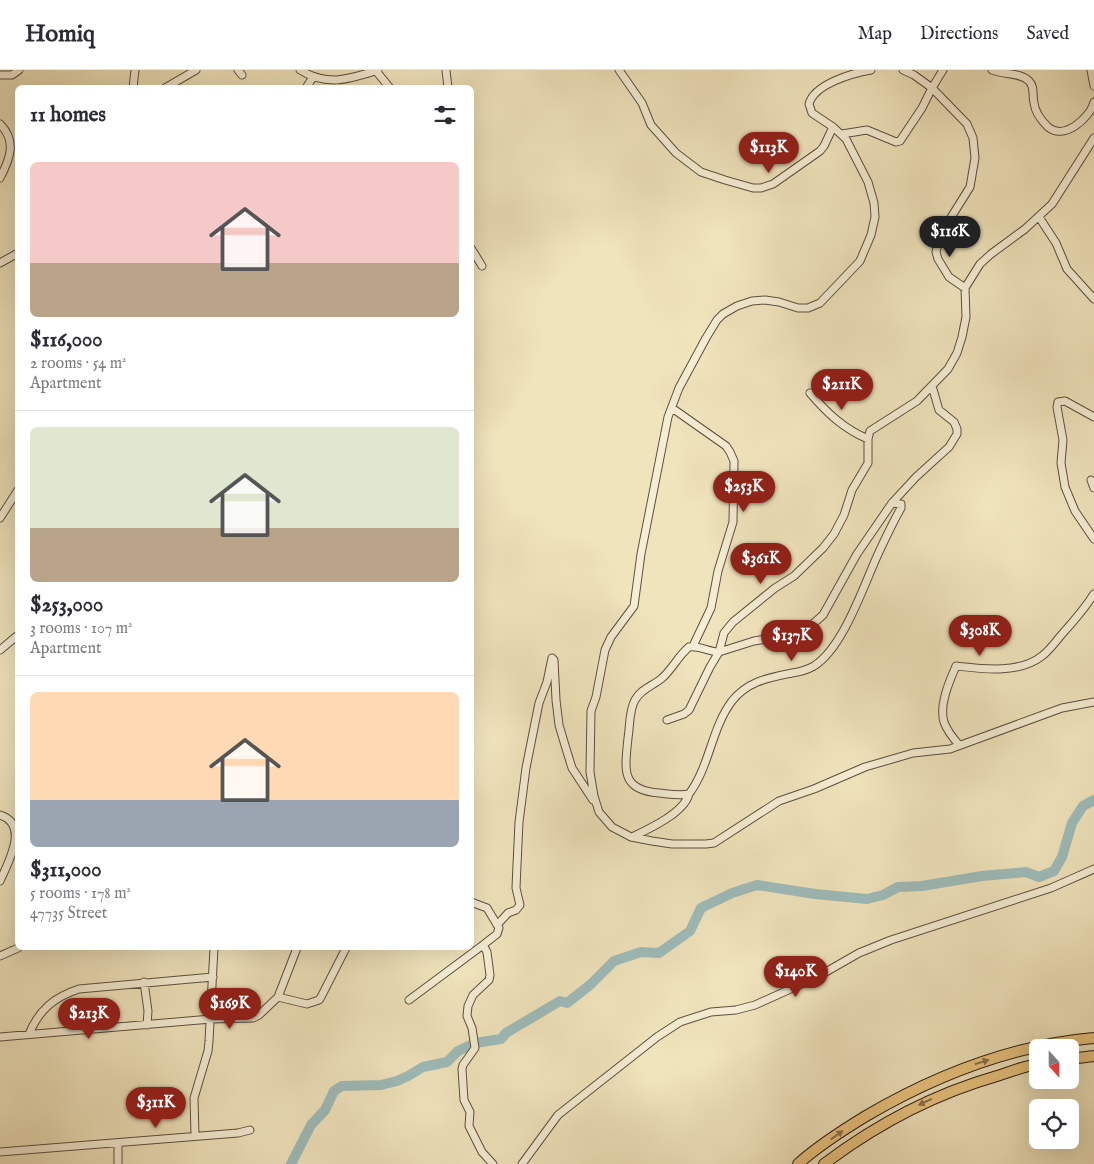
<!DOCTYPE html>
<html lang="en">
<head>
<meta charset="utf-8">
<style>
	:root { --surface:#fff; --page:#f2f2f3; --text:#2b2b33; --muted:#7c7c81; --line:#e1e1e2; --accent:#8f2418 }
	body { margin:0; font-family:"IM FELL English",serif; background:var(--page); color:var(--text); height:100vh; display:flex; flex-direction:column; font-size:19px; white-space:nowrap }
	* { box-sizing:border-box; margin:0 }
	p { font-size:16px; color:var(--muted) }
	.icon { flex:none; width:28px; height:28px; fill:none; stroke:currentColor; stroke-width:2; stroke-linecap:round; stroke-linejoin:round }
	.map { position:relative; flex:1; overflow:hidden }
	.side { position:absolute; left:15px; top:15px; width:459px; height:865px; display:flex; flex-direction:column; background:var(--surface); border-radius:8px; box-shadow:0 5px 20px #0002 }
	.side>* { flex:none }
	.needle { width:32px; rotate:159deg }
	.fabs { position:absolute; left:1029px; top:969px; display:grid; gap:10px }
	.fabs a { display:grid; place-items:center; width:50px; height:50px; border-radius:8px; background:var(--surface); box-shadow:0 5px 20px #0002; font-size:25px }
	.price { position:absolute; translate:-50% -42px; padding:0 11px; border-radius:18px; background:var(--accent); color:#fff; font-size:16px; line-height:32px; filter:drop-shadow(0 1px 2px #0008) }
	.price::after { content:''; position:absolute; left:50%; top:30px; width:15px; height:11px; margin-left:-8px; background:inherit; clip-path:polygon(0 0,100% 0,50% 100%) }
	.price.selected { background:#222; color:#fff }
	ul { padding:0; list-style:none }
	li { display:grid; align-content:center; gap:10px; height:265px; padding:0 15px }
	li+li { border-top:1px solid var(--line) }
	li span { display:grid; place-items:center; height:155px; border-radius:8px; color:#555 }
	li>.icon { margin-inline-start:auto }
	span .icon { width:90px; height:90px; fill:#fffc; stroke-width:1 }
	li b { font-size:21px }
	h2 { display:flex; justify-content:space-between; align-items:center; height:60px; padding:0 15px; font-size:21px }
	header { display:flex; align-items:center; gap:30px; box-sizing:border-box; height:70px; padding:0 25px; background:var(--surface); border-bottom:1px solid var(--line) }
	header strong { font-size:24px }
	nav { display:flex; gap:28px; margin-inline-start:auto; font-size:18px }
	.map>svg:first-child { display:block }
	.lines { fill:none; stroke-linecap:round; stroke-linejoin:round }
	.river { stroke:#9ebcbb; stroke-width:10 }
	.minor-casing { stroke:#5c4f3e; stroke-width:9 }
	.highway-casing { stroke:#2b1d14; stroke-width:12 }
	.minor { stroke:#f5edd4; stroke-width:7 }
	.highway { stroke:#e8c27e; stroke-width:10 }
	.oneway { fill:#8a7049 }
</style>
</head>
<body>
<header>
<strong>Homiq</strong>
<nav><a>Map</a><a>Directions</a><a>Saved</a></nav>
</header>
<div class="map">
<svg width="1094" height="1094" viewBox="0 0 1094 1094">
	<rect width="100%" height="100%" fill="#f0e4bd"/>
	<filter id="stains"><feTurbulence type="fractalNoise" baseFrequency=".004" numOctaves="4"/><feColorMatrix values="0 0 0 0 .2 0 0 0 0 .09 0 0 0 0 .02 0 0 0 .5 -.17"/></filter>
	<radialGradient id="worn" r=".72"><stop offset=".6" stop-color="#630" stop-opacity="0"/><stop offset="1" stop-color="#630" stop-opacity=".3"/></radialGradient>
	<g class="lines">
		<path class="river" d="M291,1094l20,-39 14,-15 9,-19 8,-5 39,-1 16,-4 11,-5 15,-9 24,-5 11,-11 17,-8 26,-4 5,-6 54,-32 7,2 23,-18 24,-24 27,-9 18,1 31,-22 11,-23 31,-15 25,-8 58,9 52,5 16,-4 15,-8 24,-1 60,-10 44,-4 13,5 15,-6 8,-14 10,-34 11,-17 11,-6"/>
		<defs>
			<path id="minor" d="M238,0l4,5
				M300,0c28,17 49,9 78,0
				M446,0l2,18
				M619,0l23,33 9,22 25,28 25,19 24,8 28,8h8l12,-4 47,-33 4,-5 9,-19 -21,-14 -3,-9c5,-20 44,-31 62,-34
				M943,0l-11,18 35,36 6,14 2,20 -5,29 -30,48 -4,17 2,7 11,18 16,11 15,-24 11,-10 34,-25 27,-25 42,-66
				M992,0c11,5 28,2 37,11 6,6 3,14 5,22 1,8 7,17 13,23 16,16 43,-8 47,-24
				M1091,0l3,16
				M376,1l14,17
				M0,5h12l7,-5
				M133,18l2,-18
				M165,18l31,-18
				M306,18l7,-11
				M0,54c17,17 10,35 0,54
				M833,57l13,12 22,43 6,21 1,14 -4,18 -11,26 -40,42 -12,5h-10l-19,-6 -14,-2 -13,1 -15,5 -14,8 -6,6 -11,18 -27,50 -11,29 -27,137 -7,52 -23,31 -6,13 -9,47 -5,14 -1,61 4,24 5,16 13,15 19,10 21,4 20,3h34l8,-1 65,-42 35,-12 51,-22 48,-14 37,-4 112,-41 32,-6
				M842,64l25,-4 29,12 4,-1 22,-33 10,-20 -18,-13 -11,-5
				M1039,147l17,26 11,26 27,30
				M471,178l11,18
				M0,193l18,-10
				M810,323c17,20 34,36 58,46
				M672,338l54,38 4,6 4,9 -1,61 -15,49 -7,37 -18,38
				M1094,347l-29,-16 -7,1 -1,5 6,33 -2,23 4,24 10,24 19,28
				M1091,410l3,8
				M0,448l18,-28
				M0,580l18,-15
				M667,650l17,-6 5,-4 21,-43 9,-15 35,-11 44,-7 9,-5 16,-14 34,-61 35,-51 24,-26 33,-30 8,-13v-5l-3,-7 -15,-12 -7,-24
				M959,675c-6,-7 -12,-14 -15,-23 -5,-17 5,-40 12,-56 27,3 63,8 86,-10 8,-6 14,-15 21,-23 11,-12 22,-25 31,-39
				M689,724c21,-28 22,-65 43,-93 16,-20 36,-23 60,-28 7,-1 15,-3 22,-7 30,-19 50,-82 65,-114 7,-15 14,-30 22,-44v-4l-9,-1
				M0,745c30,9 8,48 0,66
				M632,767c17,-8 52,-24 57,-43 -10,2 -20,0 -30,-1 -39,-3 -34,-24 -31,-55 2,-12 1,-28 7,-38 6,-11 17,-14 26,-21 11,-9 17,-23 28,-32 9,-2 20,5 30,5l5,-19 9,-11 42,-34 19,-12 29,-28 11,-14 10,-19 8,-25 16,-27v-24l2,-8 47,-30 31,-32 9,-16 5,-16 4,-20 -1,-29
				M471,832l16,6 12,20 -2,6 -14,11 4,7 3,23 -1,5 -16,15 -5,11 -1,10 5,12 3,20 -12,17 -1,4 2,31 6,12 -1,14 13,26 11,12
				M497,855l11,-12 8,-3 4,-5 -4,-17 1,-23 2,-43 7,-54 13,-65 8,-21 5,-24 2,2 2,40 3,25 5,17 8,26 21,32
				M0,886l18,-8
				M144,912l4,29 -1,14
				M278,927l19,-49
				M409,930l74,-55
				M29,964c10,-24 25,-37 50,-45l134,-12
				M0,967l211,-18 42,-1 6,-3 19,-18 29,7 12,-4 2,-3 25,-49
				M195,1066l-1,-38 14,-47 1,-10 5,-93
				M0,1082l238,-19 12,-3
				M118,1094v-21
				M522,1094l36,-49 99,-78 23,-15 31,-10 25,-2 19,-5 62,-28 42,-24 32,-13 160,-52 43,-19"/>
			<path id="highway" d="M1070,989l24,-3
				M798,1094c21,-19 45,-34 68,-48 70,-41 147,-71 228,-78
				M824,1094c53,-40 110,-70 173,-88 13,-4 27,-10 41,-12"/>
		</defs>
		<use href="#minor" class="minor-casing"/>
		<use href="#highway" class="highway-casing"/>
		<use href="#minor" class="minor"/>
		<use href="#highway" class="highway"/>
	</g>
	<defs><path id="oneway-solid" d="M-6-.8H1V-3.2L6.5 0L1 3.2V.8H-6Z" transform="scale(1.25)"/></defs>
	<g class="oneway">
		<use href="#oneway-solid" transform="translate(982 992) rotate(-18)"/>
		<use href="#oneway-solid" transform="translate(925 1032) rotate(155)"/>
		<use href="#oneway-solid" transform="translate(837 1065) rotate(-36)"/>
	</g>
	<rect width="100%" height="100%" filter="url(#stains)"/>
	<rect width="100%" height="100%" fill="url(#worn)"/>
</svg>
<div class="fabs">
<a><svg class="needle" viewBox="-14 -14 28 28"><path d="M0-13l5 13h-10z" fill="#e53935"/><path d="M0 13l5-13h-10z" fill="#7c7c81"/></svg></a>
<a><svg class="icon" aria-label="locate" viewBox="0 0 24 24"><circle cx="12" cy="12" r="6"/><path d="M12 2v4M12 18v4M2 12h4M18 12h4"/></svg></a>
</div>
<b class="price" style="left:769px;top:104px">$113K</b>
<b class="price selected" style="left:950px;top:188px">$116K</b>
<b class="price" style="left:842px;top:341px">$211K</b>
<b class="price" style="left:744px;top:443px">$253K</b>
<b class="price" style="left:761px;top:515px">$361K</b>
<b class="price" style="left:980px;top:587px">$308K</b>
<b class="price" style="left:792px;top:592px">$137K</b>
<b class="price" style="left:796px;top:928px">$140K</b>
<b class="price" style="left:230px;top:960px">$169K</b>
<b class="price" style="left:89px;top:970px">$213K</b>
<b class="price" style="left:156px;top:1059px">$311K</b>
<section class="side">
<h2>11 homes<svg class="icon" aria-label="filters" viewBox="0 0 24 24"><path d="M4 7h16M4 17h16"/><circle cx="9" cy="7" r="2"/><circle cx="15" cy="17" r="2"/></svg></h2>
<ul>
<li><span style="background:linear-gradient(#f6c9c9 65%,#b9a48a 0)"><svg class="icon" aria-label="home" viewBox="0 0 24 24"><path d="M3 11l9-7 9 7M6 9v11h12V9"/></svg></span><div><b>$116,000</b><p>2 rooms · 54 m²</p><p>Apartment</p></div></li>
<li><span style="background:linear-gradient(#dfe7d0 65%,#b9a48a 0)"><svg class="icon" aria-label="home" viewBox="0 0 24 24"><path d="M3 11l9-7 9 7M6 9v11h12V9"/></svg></span><div><b>$253,000</b><p>3 rooms · 107 m²</p><p>Apartment</p></div></li>
<li><span style="background:linear-gradient(#ffd9b3 70%,#9aa5b1 0)"><svg class="icon" aria-label="home" viewBox="0 0 24 24"><path d="M3 11l9-7 9 7M6 9v11h12V9"/></svg></span><div><b>$311,000</b><p>5 rooms · 178 m²</p><p>47735 Street</p></div></li>
</ul>
</section>
</div>
</body>
</html>
